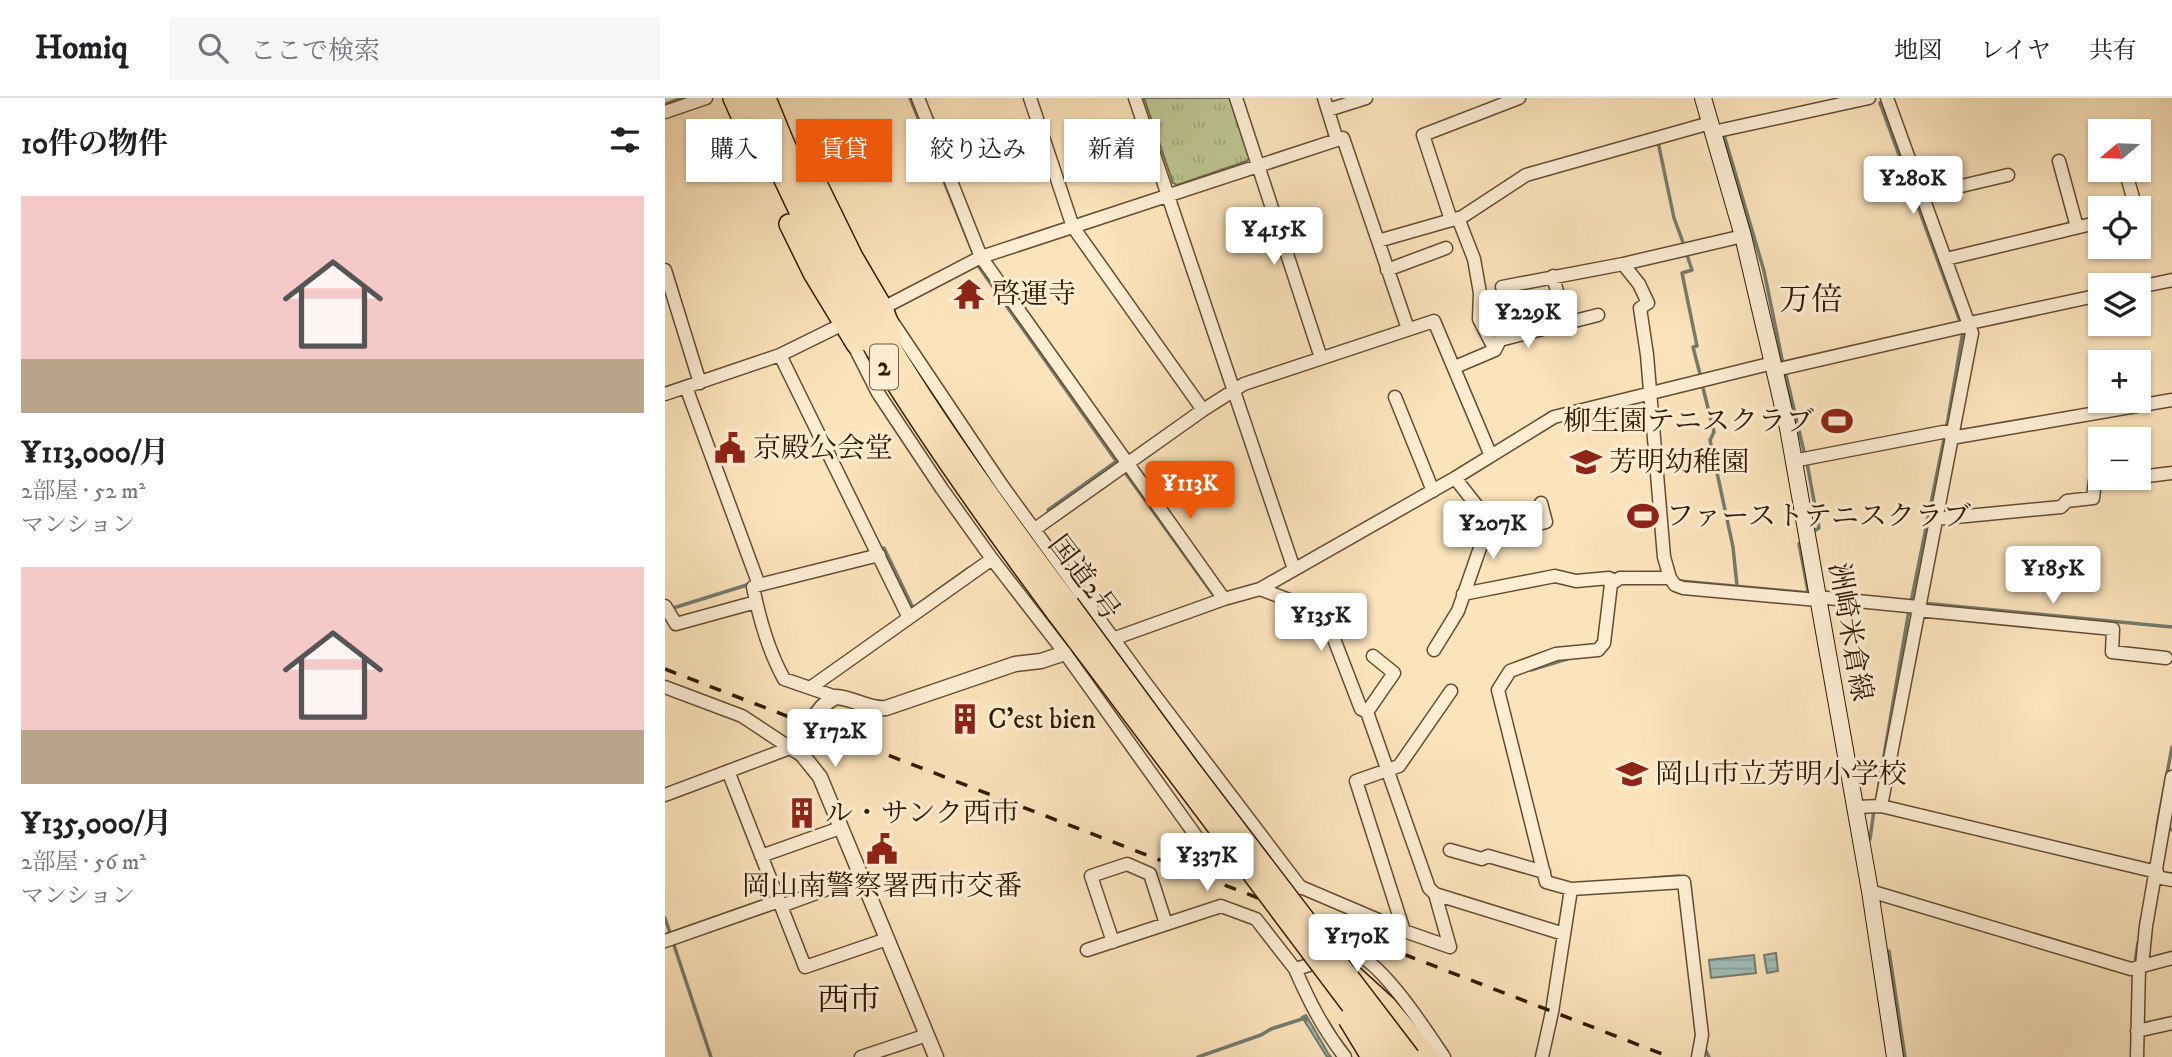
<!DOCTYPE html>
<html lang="ja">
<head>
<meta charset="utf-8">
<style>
	:root { --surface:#fff; --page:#f6f6f6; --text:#202124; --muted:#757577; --line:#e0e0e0; --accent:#ea580c }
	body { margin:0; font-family:"IM FELL DW Pica","Noto Serif JP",serif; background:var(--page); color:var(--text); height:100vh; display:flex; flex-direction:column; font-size:26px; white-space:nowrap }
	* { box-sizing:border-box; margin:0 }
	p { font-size:23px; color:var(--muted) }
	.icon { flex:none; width:38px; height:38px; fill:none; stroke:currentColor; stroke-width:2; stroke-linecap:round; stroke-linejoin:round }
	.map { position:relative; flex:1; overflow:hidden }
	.panel { display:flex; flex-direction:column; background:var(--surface); width:665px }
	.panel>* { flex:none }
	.top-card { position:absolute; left:21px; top:21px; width:665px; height:63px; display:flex; gap:14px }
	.needle { width:46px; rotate:251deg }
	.controls { position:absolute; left:1423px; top:21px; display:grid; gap:14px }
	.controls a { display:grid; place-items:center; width:63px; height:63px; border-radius:0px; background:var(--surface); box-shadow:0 2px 5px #0004; font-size:35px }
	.price { position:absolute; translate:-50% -60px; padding:0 16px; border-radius:7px; background:#fff; color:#222; font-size:23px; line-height:46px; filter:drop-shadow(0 2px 4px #0008) }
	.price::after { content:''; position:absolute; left:50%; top:42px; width:21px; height:16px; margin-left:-10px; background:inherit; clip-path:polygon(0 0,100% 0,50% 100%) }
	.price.active { background:var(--accent); color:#fff }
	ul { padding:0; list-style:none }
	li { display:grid; align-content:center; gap:14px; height:371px; padding:0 21px }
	li span { display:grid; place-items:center; height:217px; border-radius:0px; color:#555 }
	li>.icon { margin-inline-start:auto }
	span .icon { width:126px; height:126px; fill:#fffc; stroke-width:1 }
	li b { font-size:30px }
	h2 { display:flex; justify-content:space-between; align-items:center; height:84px; padding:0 21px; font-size:30px }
	.tag { padding:0 24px; border-radius:0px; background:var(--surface); box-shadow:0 2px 5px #0004; font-size:24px; line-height:63px }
	.tag.active { background:var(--accent); color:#fff }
	header { display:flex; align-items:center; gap:42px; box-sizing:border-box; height:98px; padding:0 35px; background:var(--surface); border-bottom:2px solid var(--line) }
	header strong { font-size:33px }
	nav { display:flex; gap:38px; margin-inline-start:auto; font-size:24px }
	.search { width:490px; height:63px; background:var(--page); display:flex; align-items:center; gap:18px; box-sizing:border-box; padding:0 24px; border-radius:0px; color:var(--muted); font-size:26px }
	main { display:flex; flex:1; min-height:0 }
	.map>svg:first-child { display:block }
	.grass { fill:url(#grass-tufts); stroke:#776e4a; stroke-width:2 }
	.water { fill:url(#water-rules); stroke:#747b6f; stroke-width:2 }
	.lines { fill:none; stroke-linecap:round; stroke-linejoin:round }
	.stream { stroke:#747b6f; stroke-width:3.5 }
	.minor-casing { stroke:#644c30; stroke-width:15 }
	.tertiary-casing { stroke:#644c30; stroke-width:17 }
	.secondary-casing { stroke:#321902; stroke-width:18 }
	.trunk-casing { stroke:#321902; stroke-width:22 }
	.minor { stroke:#fcedd3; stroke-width:12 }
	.tertiary { stroke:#fcedd3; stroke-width:14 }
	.secondary { stroke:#fcedd3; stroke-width:16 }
	.trunk { stroke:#fbe3bc; stroke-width:19 }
	.rail { stroke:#321902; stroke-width:3.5; stroke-dasharray:12 12; stroke-linecap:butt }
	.trunk-bridge-casing { stroke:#321902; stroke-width:22; stroke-linecap:butt }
	.trunk-bridge { stroke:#fbe3bc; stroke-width:19 }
	.labels { text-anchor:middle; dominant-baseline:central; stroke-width:6; stroke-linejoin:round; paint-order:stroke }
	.shield { fill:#fcedd3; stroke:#6f5941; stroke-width:2 }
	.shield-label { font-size:26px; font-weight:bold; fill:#321902 }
	.poi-label { font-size:28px; fill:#321902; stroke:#fcedd3; text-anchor:start }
	.street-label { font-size:28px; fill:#321902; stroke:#fcedd3 }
	.quarter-label { font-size:32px; fill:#321902; stroke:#fcedd3 }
</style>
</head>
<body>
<header>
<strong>Homiq</strong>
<div class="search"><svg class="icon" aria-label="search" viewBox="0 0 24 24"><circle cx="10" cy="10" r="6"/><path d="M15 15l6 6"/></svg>ここで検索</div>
<nav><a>地図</a><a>レイヤ</a><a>共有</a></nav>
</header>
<main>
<section class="panel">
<h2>10件の物件<svg class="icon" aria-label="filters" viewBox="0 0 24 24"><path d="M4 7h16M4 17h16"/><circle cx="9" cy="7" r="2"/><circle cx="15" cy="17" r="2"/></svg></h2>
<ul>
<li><span style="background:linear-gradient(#f6c9c9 75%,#b9a48a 0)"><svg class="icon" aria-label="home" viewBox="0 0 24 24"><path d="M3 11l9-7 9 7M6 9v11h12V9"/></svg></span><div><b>¥113,000/月</b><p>2部屋 · 52 m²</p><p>マンション</p></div></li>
<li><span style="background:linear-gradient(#f6c9c9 75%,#b9a48a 0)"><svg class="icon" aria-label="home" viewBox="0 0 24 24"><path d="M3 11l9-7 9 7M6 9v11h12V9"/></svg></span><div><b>¥135,000/月</b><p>2部屋 · 56 m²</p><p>マンション</p></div></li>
</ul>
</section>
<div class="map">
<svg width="1507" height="959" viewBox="0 0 1507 959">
	<defs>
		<pattern id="grass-tufts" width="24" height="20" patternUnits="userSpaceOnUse" patternTransform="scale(1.75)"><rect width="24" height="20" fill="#bcc492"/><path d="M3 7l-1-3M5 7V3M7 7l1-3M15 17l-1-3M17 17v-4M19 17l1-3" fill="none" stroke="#a2a87c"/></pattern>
		<pattern id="water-rules" width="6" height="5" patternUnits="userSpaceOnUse" patternTransform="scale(1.75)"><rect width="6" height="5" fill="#a0bdb7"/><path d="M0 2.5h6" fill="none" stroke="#8aa29c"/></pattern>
	</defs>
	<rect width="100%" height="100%" fill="#fbe3bc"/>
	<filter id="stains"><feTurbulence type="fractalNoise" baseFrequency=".00286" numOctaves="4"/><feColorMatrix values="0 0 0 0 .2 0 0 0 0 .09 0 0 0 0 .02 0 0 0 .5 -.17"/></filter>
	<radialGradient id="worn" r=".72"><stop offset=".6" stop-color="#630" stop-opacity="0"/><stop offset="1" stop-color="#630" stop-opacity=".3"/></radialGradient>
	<path class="grass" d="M479,0h86l20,59 -3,4 -70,24 -4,-2z"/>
	<path class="water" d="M1111,855l2,18 -11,2 -3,-18z
		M1089,857l2,18 -45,5 -2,-18z
		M641,917l22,38 3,4h-4l-25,-40z"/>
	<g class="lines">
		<path class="stream" d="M245,0l69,169 140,198
			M1215,5l81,221
			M0,6l17,-6
			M1059,37l40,136 19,93
			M993,44l16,76 10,27
			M1021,154l6,18 -10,3 15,73 -4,1 7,27
			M1120,273l20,85
			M1038,290l11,44 -4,8 23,107 4,39
			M1142,365l12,65 -3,2
			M459,373l88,122
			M383,412l69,-49
			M1136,444l-2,2 9,47
			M215,451l4,-1 29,60 56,-40
			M1015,483l131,12
			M1246,504l37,-183 15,-88
			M1257,505l250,24
			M5,511l80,-25
			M866,572l36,-11
			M1211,704l33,-192
			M1494,730l-2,-1 15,-80
			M1505,731l2,1
			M1205,741l4,-29
			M988,780l26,-2
			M0,820l46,139
			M1224,853l16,106
			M1470,865l3,-20
			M1041,953l3,6
			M533,959l63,-22 10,-6 34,-11 1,2"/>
		<defs>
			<path id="minor" d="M253,0l63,159 243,342
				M365,0l43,129 130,183
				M470,0l159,471
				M571,0l85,260
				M659,0l13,42
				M663,12l38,-12
				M0,14l41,-14
				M1048,34l156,-34
				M1394,63l18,66
				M1460,72l11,38
				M1258,97l85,-20
				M793,120l16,41 6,34 -1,26 16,31
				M1474,120l4,14
				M786,122l-28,-85 96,-37
				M713,143l84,-24 64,-42 184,-52
				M1281,161l154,-37
				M958,166l16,20 9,19 -8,5 7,47 17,202 6,21h-50l-9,6 -7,59 -6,7 -42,4 -46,17 -12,19 48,192 25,7 113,-7 18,153 -4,22
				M0,172l35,113
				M722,172l59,-22
				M888,178l12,47
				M837,189l121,-23 120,-28
				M1474,189l33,-7
				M1305,225l130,-28
				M115,257l128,261
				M790,269l40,-17 5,-10 98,-25
				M1110,272l196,-45
				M21,289l73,198 -6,2c6,30 16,65 31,92l52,18
				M0,296l115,-39 63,-31 35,69 64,96 50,70 73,94 141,197 37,14
				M730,299l38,94
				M1286,340l221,-38
				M1128,363l150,-29h10
				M1474,379l33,-4
				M1270,421l126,-12 6,-6 26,-3 2,-17 33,-3
				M370,431l168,-119 41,-26 190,-63 57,135
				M818,440l63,-16 -5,-19
				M1005,480l5,7 8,3 135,12
				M94,487l120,-30
				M595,491l64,24 37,96 6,3
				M798,496l92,-18 21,5 33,-3 6,3
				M1152,499l101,10
				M0,508l11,18 80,-22
				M1252,512l196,19 -1,23 54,6
				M442,543l117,-42 36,-10 195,-111 99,-61 219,-54
				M769,552l24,-39 30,-86 -4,-10 -29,-37
				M708,558l21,17 -27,39 62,176 6,6
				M0,589l77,29 62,41
				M145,590l182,-129
				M63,673l77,196 82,-28
				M0,697l125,-47
				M1216,708l91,-473 -85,-235
				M1190,709l26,-1 276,66
				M785,752l32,9 6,-3 56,16
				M96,758l79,-28
				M1491,779l16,3
				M631,787l108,46 46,16
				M636,790l-157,-207 -143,-197 -118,-176 98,-51 362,-119 65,191
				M1205,793l261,78 41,-11
				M116,808l79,-29
				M739,833l-48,-150 43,-15 52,-75
				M0,843l114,-40
				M448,844l-22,-66 36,-12 23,10 16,50
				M785,849l-15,-53 129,40
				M422,852l134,-44 35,13 39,50
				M1477,868l4,-40 26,-149
				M1472,933l35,-8
				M196,959l66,-22
				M680,959c-22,-28 -36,-56 -50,-88 13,-3 45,-15 57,-15 26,1 77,81 92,103
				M877,959l10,-45 19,-123
				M1472,959l2,-90"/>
			<path id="tertiary" d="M271,959l-116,-280 -16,-20c4,-25 7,-48 32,-60 18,1 33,13 50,11l129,-44 26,-3 24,-8"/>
			<path id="secondary" d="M1038,0l40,138 45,192 82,463 25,166"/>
			<path id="trunk" d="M68,0l21,47
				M84,0c76,194 185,350 308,516
				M101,0c73,189 182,345 303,506
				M142,65l46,94 30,51 10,28
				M124,126l24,49 43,71
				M689,878l33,30 42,51"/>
		</defs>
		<use href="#minor" class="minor-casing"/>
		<use href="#tertiary" class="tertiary-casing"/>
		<use href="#secondary" class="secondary-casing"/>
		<use href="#trunk" class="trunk-casing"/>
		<use href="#minor" class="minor"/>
		<use href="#tertiary" class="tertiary"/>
		<use href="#secondary" class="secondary"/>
		<use href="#trunk" class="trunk"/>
		<path class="rail" d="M0,571l1005,388"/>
		<defs>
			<path id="trunk-bridge" d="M404,506l122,166 219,287
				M392,516l333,443
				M683,921l23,38"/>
		</defs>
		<use href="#trunk-bridge" class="trunk-bridge-casing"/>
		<use href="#trunk-bridge" class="trunk-bridge"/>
	</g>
	<defs>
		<symbol id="temple-bare" viewBox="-9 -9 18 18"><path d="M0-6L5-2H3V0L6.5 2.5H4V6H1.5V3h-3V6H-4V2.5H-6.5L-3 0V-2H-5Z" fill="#8f2418" stroke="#fcedd3" stroke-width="2.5" paint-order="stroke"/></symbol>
		<symbol id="stadium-bare" viewBox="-9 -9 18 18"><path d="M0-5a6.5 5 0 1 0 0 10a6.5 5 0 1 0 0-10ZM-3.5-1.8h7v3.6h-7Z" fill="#8f2418" stroke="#fcedd3" stroke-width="2.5" paint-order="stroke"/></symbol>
		<symbol id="civic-bare" viewBox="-9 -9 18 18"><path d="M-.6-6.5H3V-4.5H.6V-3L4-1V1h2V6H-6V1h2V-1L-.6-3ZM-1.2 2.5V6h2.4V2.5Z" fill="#8f2418" stroke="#fcedd3" stroke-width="2.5" paint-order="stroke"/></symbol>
		<symbol id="school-bare" viewBox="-9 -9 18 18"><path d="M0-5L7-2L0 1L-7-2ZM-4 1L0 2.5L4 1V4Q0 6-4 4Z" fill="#8f2418" stroke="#fcedd3" stroke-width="2.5" paint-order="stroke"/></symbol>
		<symbol id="building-bare" viewBox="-9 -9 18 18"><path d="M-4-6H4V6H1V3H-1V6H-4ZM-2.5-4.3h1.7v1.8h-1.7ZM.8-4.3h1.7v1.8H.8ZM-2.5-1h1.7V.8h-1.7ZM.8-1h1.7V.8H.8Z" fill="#8f2418" stroke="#fcedd3" stroke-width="2.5" paint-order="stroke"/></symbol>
	</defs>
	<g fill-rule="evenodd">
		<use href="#temple-bare" x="282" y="174" width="44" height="44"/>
		<use href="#stadium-bare" x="1150" y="301" width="44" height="44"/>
		<use href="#civic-bare" x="43" y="328" width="44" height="44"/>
		<use href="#school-bare" x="899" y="342" width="44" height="44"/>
		<use href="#stadium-bare" x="956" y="396" width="44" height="44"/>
		<use href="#building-bare" x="278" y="599" width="44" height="44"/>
		<use href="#school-bare" x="945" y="654" width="44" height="44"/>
		<use href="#building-bare" x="115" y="693" width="44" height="44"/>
		<use href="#civic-bare" x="195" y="729" width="44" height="44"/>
	</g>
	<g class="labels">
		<rect class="shield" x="205" y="246.5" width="28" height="45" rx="5"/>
		<g class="shield-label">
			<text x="219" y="269">2</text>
		</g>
		<g class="poi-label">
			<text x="327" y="196">啓運寺</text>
			<text x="1149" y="323" text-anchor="end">柳生園テニスクラブ</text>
			<text x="88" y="350">京殿公会堂</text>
			<text x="944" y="364">芳明幼稚園</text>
			<text x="1001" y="418">ファーストテニスクラブ</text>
			<text x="323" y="621">C'est bien</text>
			<text x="990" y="676">岡山市立芳明小学校</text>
			<text x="160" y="715">ル・サンク西市</text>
			<text x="217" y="788" text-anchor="middle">岡山南警察署西市交番</text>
		</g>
		<g class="street-label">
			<text transform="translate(419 480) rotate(53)">国道2号</text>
			<text transform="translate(1185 534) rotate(80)">洲崎米倉線</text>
		</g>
		<g class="quarter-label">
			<text x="1146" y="203">万倍</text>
			<text x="184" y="903">西市</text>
		</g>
	</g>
	<rect width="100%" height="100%" filter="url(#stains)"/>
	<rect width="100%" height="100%" fill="url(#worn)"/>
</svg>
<div class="controls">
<a><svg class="needle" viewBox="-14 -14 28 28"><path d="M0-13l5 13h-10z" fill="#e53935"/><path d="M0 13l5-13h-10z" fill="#757577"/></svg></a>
<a><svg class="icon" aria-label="locate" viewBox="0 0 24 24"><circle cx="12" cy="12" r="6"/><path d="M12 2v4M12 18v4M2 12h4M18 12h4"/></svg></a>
<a><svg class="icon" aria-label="layers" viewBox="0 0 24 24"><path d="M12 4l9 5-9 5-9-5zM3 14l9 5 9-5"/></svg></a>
<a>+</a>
<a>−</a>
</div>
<b class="price" style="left:1248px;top:118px">¥280K</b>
<b class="price" style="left:609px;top:169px">¥415K</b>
<b class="price" style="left:863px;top:252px">¥229K</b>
<b class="price active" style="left:525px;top:423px">¥113K</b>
<b class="price" style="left:828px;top:463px">¥207K</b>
<b class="price" style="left:1388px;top:508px">¥185K</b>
<b class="price" style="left:656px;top:555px">¥135K</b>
<b class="price" style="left:170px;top:671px">¥172K</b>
<b class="price" style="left:542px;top:795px">¥337K</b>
<b class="price" style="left:692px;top:876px">¥170K</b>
<div class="top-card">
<a class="tag">購入</a>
<a class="tag active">賃貸</a>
<a class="tag">絞り込み</a>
<a class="tag">新着</a>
</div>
</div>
</main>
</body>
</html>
